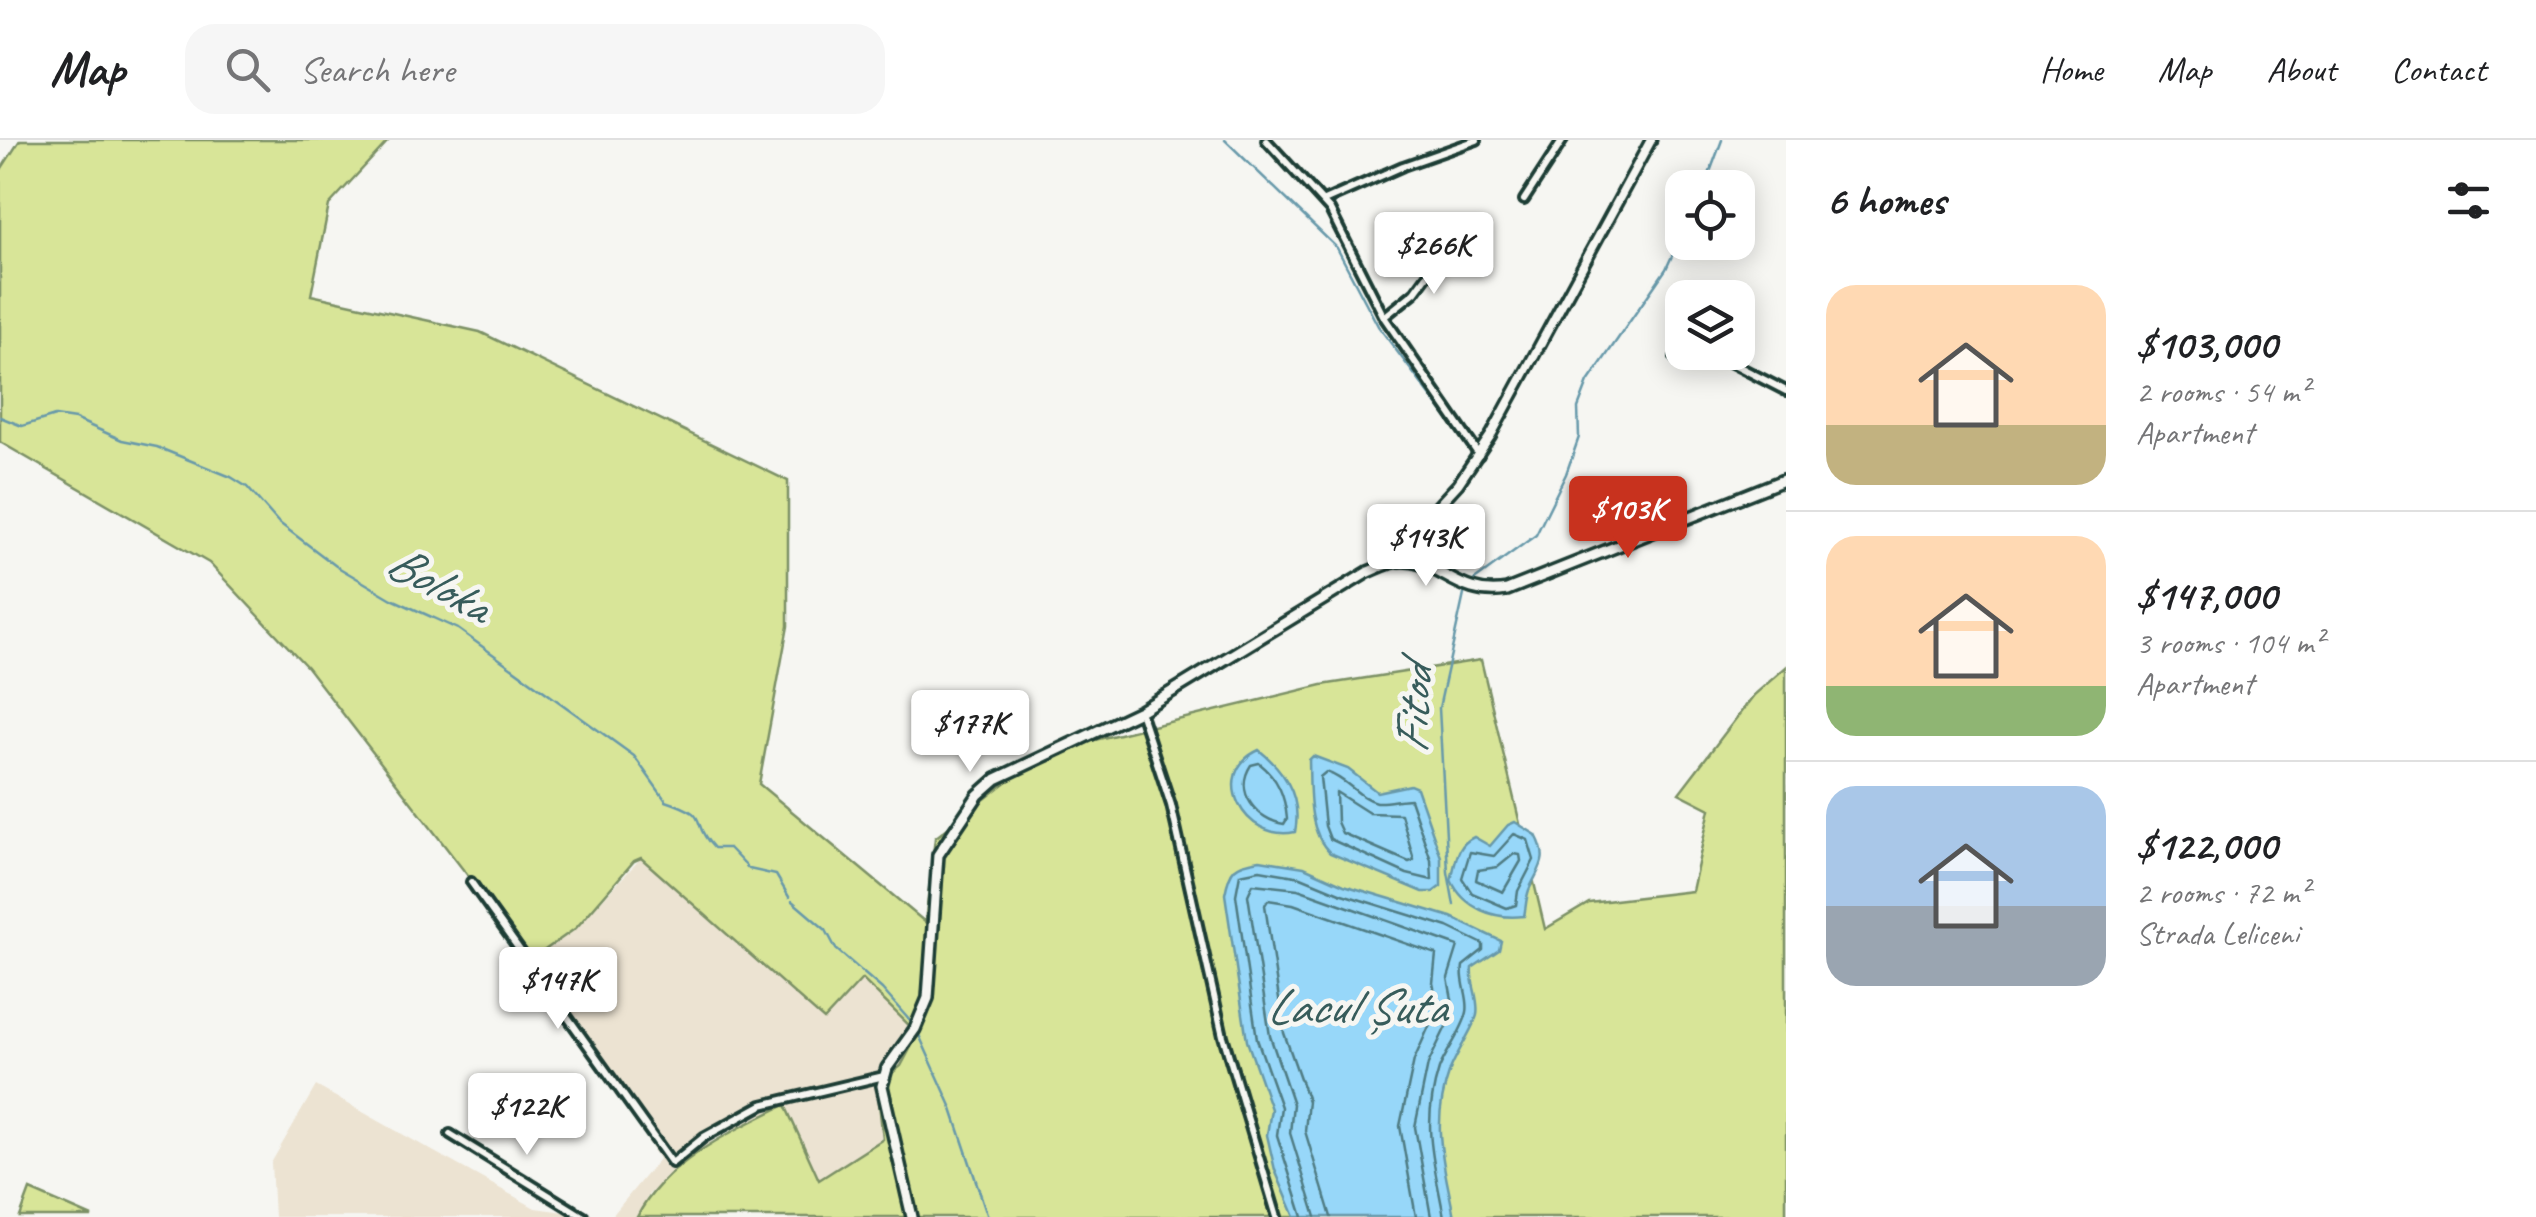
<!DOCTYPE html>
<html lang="en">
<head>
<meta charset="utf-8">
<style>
	:root { --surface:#fff; --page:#f6f6f6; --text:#202124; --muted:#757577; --line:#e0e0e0; --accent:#c8321e }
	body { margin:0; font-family:Caveat,sans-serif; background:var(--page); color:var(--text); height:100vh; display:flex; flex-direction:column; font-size:38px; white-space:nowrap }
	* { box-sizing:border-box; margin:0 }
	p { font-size:32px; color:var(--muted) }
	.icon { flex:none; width:55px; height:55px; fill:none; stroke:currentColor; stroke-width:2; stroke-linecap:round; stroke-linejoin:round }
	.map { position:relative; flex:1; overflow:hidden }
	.panel { display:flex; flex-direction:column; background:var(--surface); width:750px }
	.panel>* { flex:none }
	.fabs { position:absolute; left:1665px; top:30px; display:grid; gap:20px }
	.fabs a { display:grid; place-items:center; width:90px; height:90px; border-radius:20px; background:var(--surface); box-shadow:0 5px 25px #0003; font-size:50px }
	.price { position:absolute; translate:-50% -85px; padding:0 22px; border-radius:10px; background:#fff; color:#222; font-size:32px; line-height:65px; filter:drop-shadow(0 2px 5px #0008) }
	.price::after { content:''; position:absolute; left:50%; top:60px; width:30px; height:22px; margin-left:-15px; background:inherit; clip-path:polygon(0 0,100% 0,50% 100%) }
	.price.active { background:var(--accent); color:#fff }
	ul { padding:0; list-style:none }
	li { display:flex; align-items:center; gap:30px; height:250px; padding:0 40px }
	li+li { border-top:2px solid var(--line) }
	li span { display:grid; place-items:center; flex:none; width:280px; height:200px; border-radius:30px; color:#555 }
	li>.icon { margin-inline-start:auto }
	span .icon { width:120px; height:120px; fill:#fffc; stroke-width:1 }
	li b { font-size:42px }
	h2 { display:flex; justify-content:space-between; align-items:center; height:120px; padding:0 40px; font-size:42px }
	header { display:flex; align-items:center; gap:60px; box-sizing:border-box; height:140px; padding:0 50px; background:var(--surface); border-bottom:2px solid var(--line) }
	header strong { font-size:48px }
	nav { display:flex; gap:55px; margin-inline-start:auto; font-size:35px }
	.search { width:700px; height:90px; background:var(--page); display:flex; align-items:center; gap:25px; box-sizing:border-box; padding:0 35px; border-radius:30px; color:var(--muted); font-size:38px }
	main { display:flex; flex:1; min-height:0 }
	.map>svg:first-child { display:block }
	.built { fill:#ece3d2 }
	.green { fill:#d8e598; stroke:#7c9166; stroke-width:2.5 }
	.water { fill:#97d7f9; stroke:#6799aa; stroke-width:2.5 }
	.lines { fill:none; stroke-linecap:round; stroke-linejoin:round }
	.shore { stroke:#4f7b83; stroke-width:2.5 }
	.stream { stroke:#6799aa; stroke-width:2.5 }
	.minor-casing { stroke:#1f3d34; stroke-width:14 }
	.tertiary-casing { stroke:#1f3d34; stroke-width:15 }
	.secondary-casing { stroke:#1f3d34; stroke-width:16 }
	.minor { stroke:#f6f6f2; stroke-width:6 }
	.tertiary { stroke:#f6f6f2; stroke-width:8 }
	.secondary { stroke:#f6f6f2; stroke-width:9 }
	.labels { text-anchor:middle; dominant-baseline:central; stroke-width:10; stroke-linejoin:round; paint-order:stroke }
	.water-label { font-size:50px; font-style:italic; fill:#375c5b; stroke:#f6f6f2 }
</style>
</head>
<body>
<header>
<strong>Map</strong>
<div class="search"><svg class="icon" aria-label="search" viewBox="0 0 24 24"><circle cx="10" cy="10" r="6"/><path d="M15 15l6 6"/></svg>Search here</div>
<nav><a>Home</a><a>Map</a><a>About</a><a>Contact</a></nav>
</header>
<main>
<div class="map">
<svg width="1786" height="1077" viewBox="0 0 1786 1077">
	<rect width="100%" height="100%" fill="#f6f6f2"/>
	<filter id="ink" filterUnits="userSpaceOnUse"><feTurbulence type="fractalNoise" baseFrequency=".01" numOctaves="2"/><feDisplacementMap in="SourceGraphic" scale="20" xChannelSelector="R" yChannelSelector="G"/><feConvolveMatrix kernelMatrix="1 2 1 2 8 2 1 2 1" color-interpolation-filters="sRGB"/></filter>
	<g filter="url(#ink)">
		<path class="built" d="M641,718l183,162 37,-41 58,56 -18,31 -24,19 7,54 -65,41 -35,-75 -68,33 -67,56 -12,23h-26l48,-58 -127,-200 44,-31z
			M316,946l219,122 65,9h-326l-3,-54z"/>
		<path class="green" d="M20,0h369l-60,65 -18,90 169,37 308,149v145l-29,158 166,138 10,-84 110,-86 277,-67 159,-25 64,269 44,-26 103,-12 18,-82 -31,-16 75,-98 32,-28v550h-1149c29,-56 93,-85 148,-112l34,75 64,-41 -6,-54 24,-19 17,-32 -56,-55 -38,41 -183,-162 -7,3 -58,67 -44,31 -225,-292 -98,-104 -209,-121v-271z
			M30,1050l62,27h-72z"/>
		<path class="water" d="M1259,610c26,21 43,48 36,82 -50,11 -88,-58 -36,-82z
			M1313,616l35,13 29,23 33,-7 7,3 24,69v29l-8,6h-10l-93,-39c-23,-22 -20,-63 -21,-93z
			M1515,682l21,13c14,26 3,32 -7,55 -3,8 -3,17 -5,26 -30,4 -60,-8 -73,-36 5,-18 5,-35 23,-43l16,9 18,-21z
			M1260,720l44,7 40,18 107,32 50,24 -2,9 -27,18c-2,16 8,31 5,47 -2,10 -22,41 -27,55 -20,56 -6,92 4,147h-159l-20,-47 -8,-35 4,-26 -24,-68 -22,-147c5,-26 9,-30 35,-34z"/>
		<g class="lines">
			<path class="shore" d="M1259,623c19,15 26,33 28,56l-3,5c-27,-4 -51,-32 -33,-59z
				M1326,632c22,7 32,26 50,30 11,1 23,-3 34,-3l21,61 1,20 -25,-6 -77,-35 -5,-13 -5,-49z
				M1336,652l33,21 32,1 13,46 -5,2 -67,-29 -5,-11z
				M1514,694l14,6 6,20 -16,31 -2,14 -9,3 -35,-15 -10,-15 8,-26 24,4z
				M1514,714l6,1 1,6 -18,31 -27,-12 2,-10 20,-3z
				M1303,1077l-26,-82 4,-28 -24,-68 -21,-144 4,-21 20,-4 41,7 41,17 106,33 35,17v6l-20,16c-3,16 7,32 4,46 -4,19 -21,39 -28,57 -18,57 -5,92 5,148
				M1316,1077l-26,-84 3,-29 -23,-68 -22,-141 5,-11 45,5 160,57 -10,32 6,32 -26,54 -13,63 16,90
				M1331,1077l-26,-86 3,-30 -24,-68 -19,-128 3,-5 25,4 143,50 -3,29 5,23 -24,54 -14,66 16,91"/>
			<path class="stream" d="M1225,0l112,108 41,78 96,128
				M1704,48l18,-48
				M0,277l22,9 33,-10 20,3 47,21 35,7 74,30 16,10 31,35 58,44 56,33 66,30 176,127 32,45c48,16 21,18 48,47h15l20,21 27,6 13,22
				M1469,444l67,-49 30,-61 13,-37 -1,-29 10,-26 78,-113 16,-35
				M792,761l34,29 10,19 46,40 29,33
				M1454,765l-6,-33 -9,-164 26,-118
				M919,895l32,71 37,111"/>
			<defs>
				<path id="minor" d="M1266,0l64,70 54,107 95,138
					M1524,60l39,-60
					M1324,61l79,-35 74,-26
					M1384,177l31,-25 35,-48
					M1675,218l24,6 23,-6 64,33
					M1140,571l31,94 52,231 54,181
					M471,742l201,281 32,-26 58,-32 122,-29
					M450,994l134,83"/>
				<path id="tertiary" d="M1394,421l5,-13 59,-64 33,-49 160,-295"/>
				<path id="secondary" d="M912,1077l-30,-131 5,-18 28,-39 13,-31 10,-143 40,-60 18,-16 144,-68 228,-139c10,-4 20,-10 31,-11 39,-3 58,38 108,29l279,-111"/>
			</defs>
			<use href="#minor" class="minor-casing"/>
			<use href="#tertiary" class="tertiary-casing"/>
			<use href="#secondary" class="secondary-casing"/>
			<use href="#minor" class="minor"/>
			<use href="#tertiary" class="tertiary"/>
			<use href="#secondary" class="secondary"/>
		</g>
	</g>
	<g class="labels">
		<g class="water-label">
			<text transform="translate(439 443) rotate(29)">Boloka</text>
			<text transform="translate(1413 570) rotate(-87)">Fitod</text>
			<text x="1356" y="866">Lacul Șuta</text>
		</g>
	</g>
</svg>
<div class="fabs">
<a><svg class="icon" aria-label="locate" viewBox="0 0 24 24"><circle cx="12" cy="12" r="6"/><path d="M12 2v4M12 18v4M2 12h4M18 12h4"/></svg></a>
<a><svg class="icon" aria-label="layers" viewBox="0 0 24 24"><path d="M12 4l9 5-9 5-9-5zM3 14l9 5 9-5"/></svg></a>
</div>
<b class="price" style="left:1434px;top:157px">$266K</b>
<b class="price active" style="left:1628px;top:421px">$103K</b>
<b class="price" style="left:1426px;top:449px">$143K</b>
<b class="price" style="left:970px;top:635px">$177K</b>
<b class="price" style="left:558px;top:892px">$147K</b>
<b class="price" style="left:527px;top:1018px">$122K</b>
</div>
<section class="panel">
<h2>6 homes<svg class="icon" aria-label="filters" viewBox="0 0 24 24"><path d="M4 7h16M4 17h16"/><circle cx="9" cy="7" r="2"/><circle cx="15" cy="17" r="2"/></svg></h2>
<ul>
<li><span style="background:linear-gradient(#ffd9b3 70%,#c2b280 0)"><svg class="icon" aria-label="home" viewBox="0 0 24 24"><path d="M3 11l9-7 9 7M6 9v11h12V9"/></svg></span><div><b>$103,000</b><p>2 rooms · 54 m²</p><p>Apartment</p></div></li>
<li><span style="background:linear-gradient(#ffd9b3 75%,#8fb573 0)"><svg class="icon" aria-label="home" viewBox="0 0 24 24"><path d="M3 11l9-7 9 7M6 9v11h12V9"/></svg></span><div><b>$147,000</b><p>3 rooms · 104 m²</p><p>Apartment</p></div></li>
<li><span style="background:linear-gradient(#a9c7e8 60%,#9aa5b1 0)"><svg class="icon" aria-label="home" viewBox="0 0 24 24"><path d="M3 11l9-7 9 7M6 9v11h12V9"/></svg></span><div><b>$122,000</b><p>2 rooms · 72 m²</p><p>Strada Leliceni</p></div></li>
</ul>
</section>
</main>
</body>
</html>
